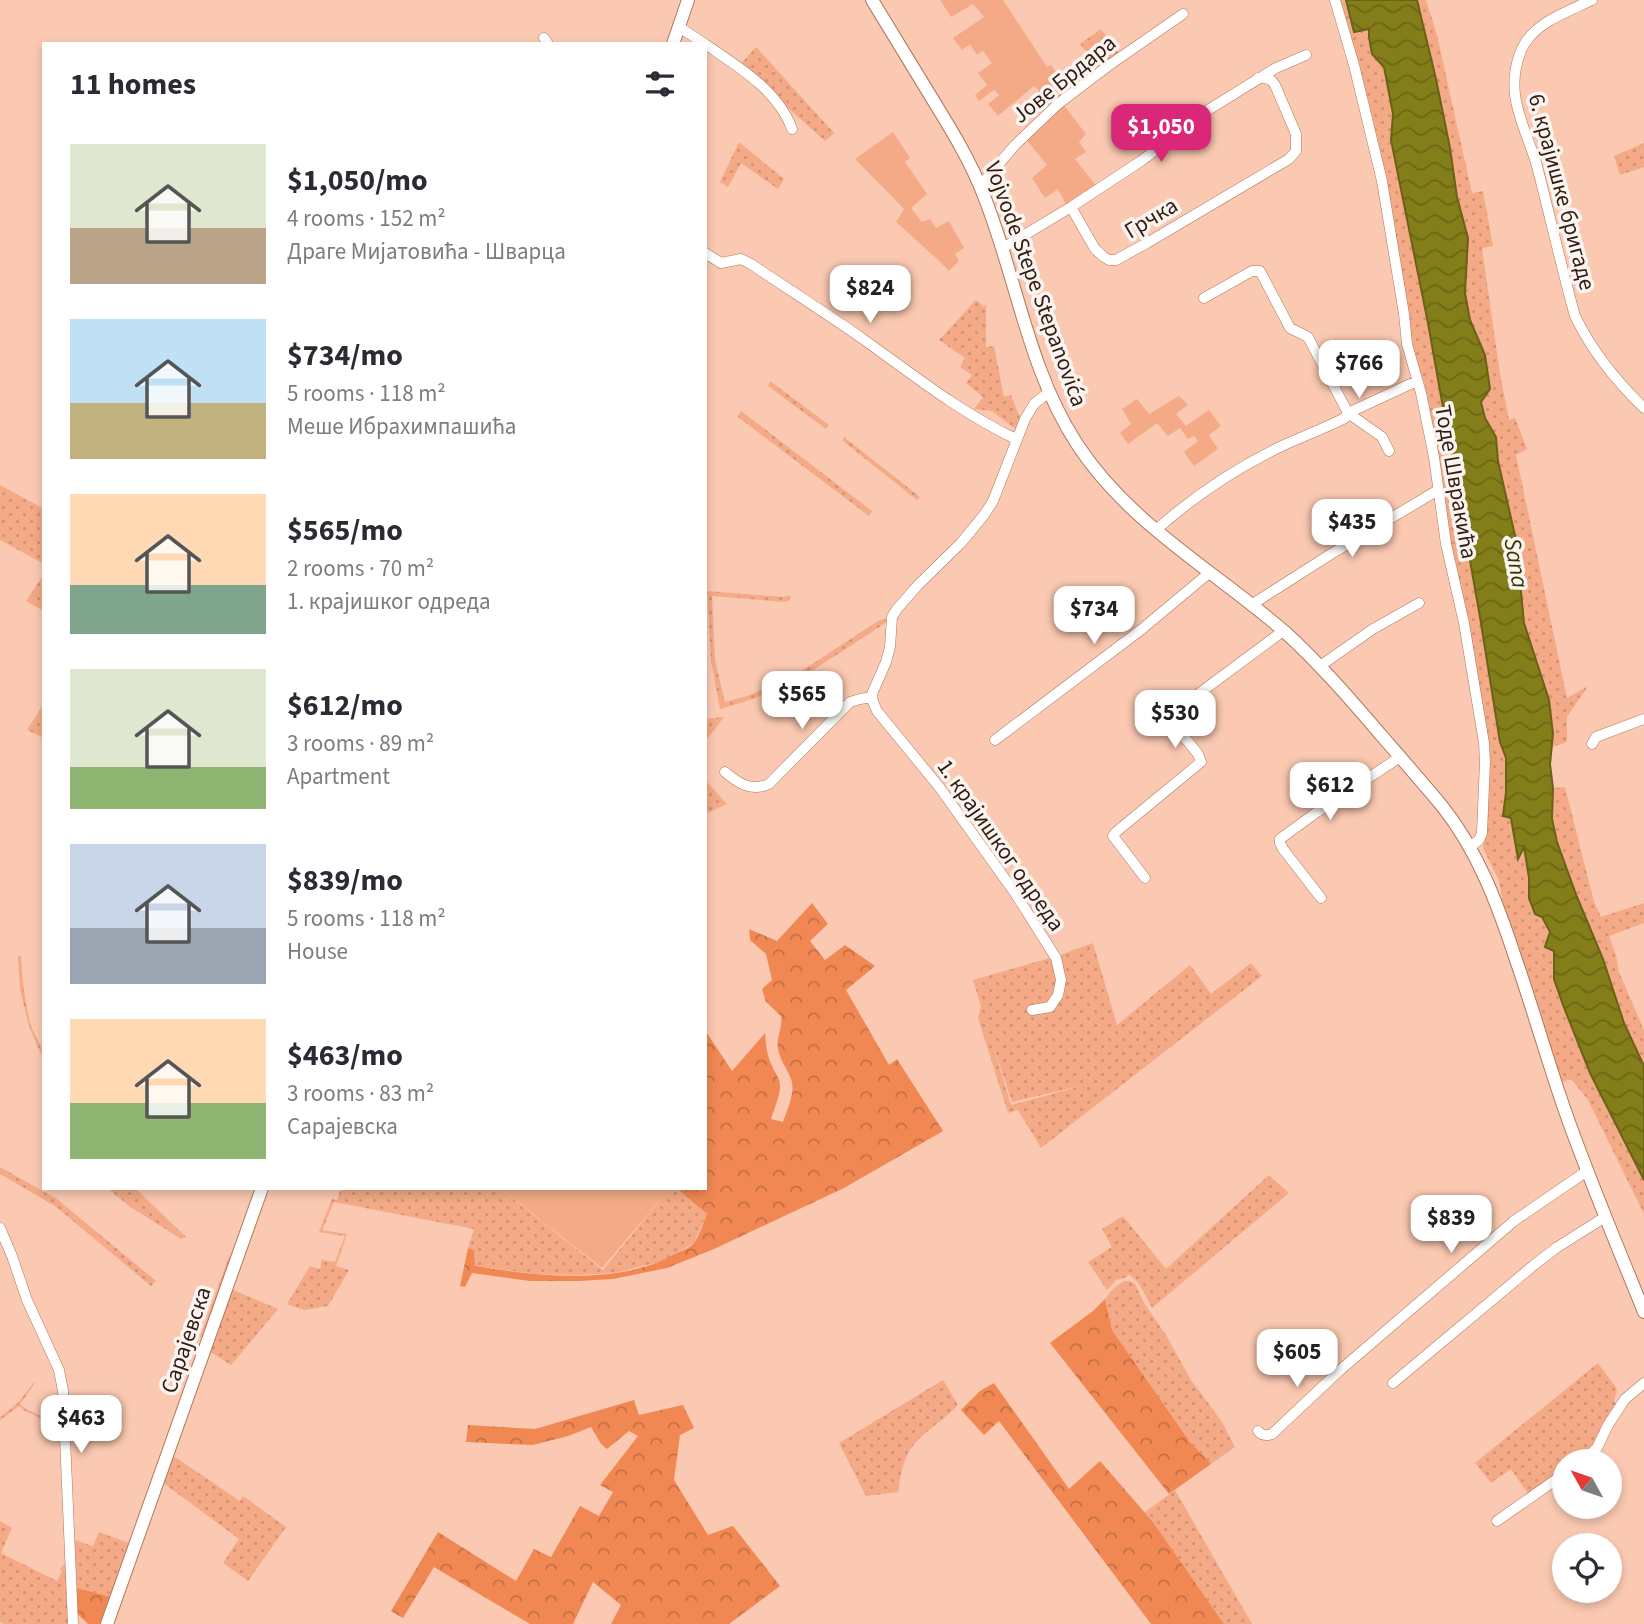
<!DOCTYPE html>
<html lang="en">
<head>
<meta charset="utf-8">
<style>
	:root { --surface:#fff; --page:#f2f2f3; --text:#2b2b33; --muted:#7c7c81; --accent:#db2777 }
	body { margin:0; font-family:"Source Sans 3",sans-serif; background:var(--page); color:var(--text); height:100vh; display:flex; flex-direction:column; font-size:26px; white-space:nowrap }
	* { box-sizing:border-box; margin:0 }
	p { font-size:23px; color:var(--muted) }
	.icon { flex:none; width:38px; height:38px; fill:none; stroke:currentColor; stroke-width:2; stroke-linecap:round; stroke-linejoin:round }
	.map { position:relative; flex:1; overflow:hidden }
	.side { position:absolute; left:42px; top:42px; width:665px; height:1148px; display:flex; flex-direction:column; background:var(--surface); border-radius:0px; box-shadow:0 4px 10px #0003 }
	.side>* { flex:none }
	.needle { width:46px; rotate:310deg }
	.tools { position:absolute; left:1552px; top:1449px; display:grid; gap:14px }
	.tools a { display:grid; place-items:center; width:70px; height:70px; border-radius:50%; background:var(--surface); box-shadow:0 4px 10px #0003; font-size:35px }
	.price { position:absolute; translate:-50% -60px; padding:0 16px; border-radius:14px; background:#fff; color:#222; font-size:23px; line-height:46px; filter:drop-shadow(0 2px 4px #0008) }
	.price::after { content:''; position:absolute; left:50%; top:42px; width:21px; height:16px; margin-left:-10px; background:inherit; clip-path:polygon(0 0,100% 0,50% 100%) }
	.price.on { background:var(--accent); color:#fff }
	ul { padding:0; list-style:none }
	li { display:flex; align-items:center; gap:21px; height:175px; padding:0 28px }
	li span { display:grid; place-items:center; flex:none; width:196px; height:140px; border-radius:0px; color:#555 }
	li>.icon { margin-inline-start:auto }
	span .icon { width:84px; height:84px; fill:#fffc; stroke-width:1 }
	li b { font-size:30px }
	h2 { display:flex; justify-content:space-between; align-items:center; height:84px; padding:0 28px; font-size:30px }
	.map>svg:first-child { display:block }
	.grass { fill:url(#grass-dots); fill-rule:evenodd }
	.forest { fill:url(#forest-crowns) }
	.garden { fill:#f4aa86 }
	.water { fill:url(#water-waves); stroke:#6b6117; stroke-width:2 }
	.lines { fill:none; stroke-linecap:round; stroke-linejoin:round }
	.minor-casing { stroke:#b0775c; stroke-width:11 }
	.major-casing { stroke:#b0775c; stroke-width:14 }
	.minor { stroke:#fff; stroke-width:10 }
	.major { stroke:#fff; stroke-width:12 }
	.labels { text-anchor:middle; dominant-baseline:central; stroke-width:7; stroke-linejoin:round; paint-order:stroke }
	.street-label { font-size:23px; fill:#331d12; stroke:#fbf5f2 }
	.water-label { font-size:24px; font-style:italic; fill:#383500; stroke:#fbf5f2 }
</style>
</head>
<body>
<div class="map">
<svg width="1644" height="1624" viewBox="0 0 1644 1624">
	<defs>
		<pattern id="grass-dots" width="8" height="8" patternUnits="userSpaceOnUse" patternTransform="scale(1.75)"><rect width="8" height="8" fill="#f4aa86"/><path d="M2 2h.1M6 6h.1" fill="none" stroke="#d29273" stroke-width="1.8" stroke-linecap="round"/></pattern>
		<pattern id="forest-crowns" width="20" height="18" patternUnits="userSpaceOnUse" patternTransform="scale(1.75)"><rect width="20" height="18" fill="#f18853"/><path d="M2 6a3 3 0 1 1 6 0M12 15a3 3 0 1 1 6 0" fill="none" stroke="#c46f43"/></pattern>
		<pattern id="water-waves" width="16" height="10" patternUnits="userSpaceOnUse" patternTransform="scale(1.75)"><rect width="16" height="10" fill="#837e19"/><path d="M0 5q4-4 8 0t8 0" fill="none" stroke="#6c6715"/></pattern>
	</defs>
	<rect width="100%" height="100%" fill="#fbc9b1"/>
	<path class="grass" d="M1338,0h15l2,32 14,-3v8l3,17 12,13 9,47 -2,29 37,180 52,294 20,125 6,16v37l-3,20 8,3 7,39 6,-12 5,33v20l21,34 4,19v28l36,94 54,107v34l-56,-114 -16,-20h-4l-7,3 -58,-180 -4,-22 -16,-33 3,-58 -9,-114 -12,-72 -18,-80 -11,-84 -12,-58 -8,-20 -8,-45 -25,-155 -16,-67z
		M1417,0h9l11,35 35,158 11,-2 10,55 -11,2 18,126 9,46 6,-2 12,31 -11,6 51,243 21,-12 -21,31v25l-15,5 1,-16 -4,-31 -25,-77 -8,-83 -18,-79 -2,-24 -11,-19 -4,-17 4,-46 -15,-35 -5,-27 3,-55 -11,-41 -7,-49 -14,-69z
		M1101,29l20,27 -20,14 -21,-26z
		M756,47l78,86 -9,8 -85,-76z
		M739,142l45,37 -6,10 -37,-26 -13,24 -8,-5z
		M1644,143v24l-24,8 -6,-19z
		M976,300l8,7 2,-3v43l8,-1 10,51 7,-2 11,28 -3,4 -5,1 -22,-17 -18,-2 9,-12 -17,-14 6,-8 -12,-8 5,-9 -26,-18z
		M770,381l59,44 -3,4 -58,-43z
		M741,411l131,100 -3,5 -131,-99z
		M844,437l76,60 -3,3 -74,-59z
		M0,485l44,24v55l-44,-24z
		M44,574v37l-18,-10z
		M707,591l76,6 8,-2 -1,5 -6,2 -72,-6 3,64 10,42 25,-7 47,-21 81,-53 7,-2 2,3 -86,56 -48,21 -33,10 -9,-48z
		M44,704v34l-17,-8z
		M724,717l-19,25v-23z
		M705,780l22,24 -22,10z
		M1565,787l29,115 7,15 43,-14v20l-35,13 7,19 3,17 25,58v36l-20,-43 -21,-64 -26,-62 -20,-55 -5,-23 1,-31z
		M1093,943l24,82 73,-60 21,29 40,-31 11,13 -221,172 -23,-38 -10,3 -30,-95 3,-12 -8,-26 84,-24zM992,1042l20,60 73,-17 -74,20z
		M18,956h3c1,23 4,45 9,67 4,13 14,23 14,37l-15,-33 -9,-38z
		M0,1167l57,32 99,82 -5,5 -96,-80 -55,-32z
		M1269,1175l20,18 -137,115c-7,-13 -12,-27 -24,-34l-1,3 -11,3 -9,10 -19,-28 24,-15 -10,-18 21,-13 43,53z
		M107,1188h28l51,49 -5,2 -52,-33z
		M341,1188h163l-1,3 100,79 63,-77 -5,-5h15l31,26 -13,29 -31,18 -49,12 -35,2 -43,-1 -62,-8v-16l-6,-2 6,-19 -140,-27 -12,28 25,4 -11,32 13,4 -21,36 -24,4 -17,-6 23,-38 10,3 2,-9 13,2 10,-26 -26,-4 13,-33 5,1z
		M229,1256l4,3 -28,81 -5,-3z
		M1124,1281h6l5,3 9,19 22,32 25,45 31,42 13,25 -24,17 -21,-22 -78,-112 -7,-31 9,-11z
		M231,1289l47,20 -47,56 -22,-14z
		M1598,1363l19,26 -3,12 4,5 -19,35 -22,20h-13v10l-33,27 -20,-29 -20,14 -16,-20z
		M943,1380l15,25c-16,18 -43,30 -52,53 -5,11 -6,23 -8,34l-32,4 -27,-53z
		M34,1382l1,1 -15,21 6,5 37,17v3l-38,-18 -6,-5 -19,14v-3l18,-14z
		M172,1455l68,46 3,-5 43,31 -38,54 -25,-18 16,-24 -77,-57z
		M1175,1490l77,134h-28l-71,-102 -8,-10z
		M0,1521l12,7 -11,25 56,28 5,-10 -2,-2 8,-10 3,65h-67l-4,-2z
		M99,1532l32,12 -19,53 -39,-10 -1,-48 21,7z"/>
	<path class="forest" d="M812,903l16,21 -18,17 15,19 20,-15 30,21 -29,24 43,75 8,-6 46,72 -99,57 -130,61 -47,19 -54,11 -35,2h-48l-58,-8 -7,14 -5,-1 8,-38 6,2 1,16c62,10 143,20 200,-12 6,-3 15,-6 19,-11 5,-6 10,-22 13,-29l-31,-26h29v-158l27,41 33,-38c1,12 2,23 7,33 3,7 8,12 8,20 0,11 -6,22 -9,33l12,3c4,-12 13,-30 8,-43 -4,-10 -11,-19 -13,-30 -2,-12 5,-22 3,-33l-15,-14 -4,-13 10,-9 -6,-26 -16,-14 -1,-11 28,12z
		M1105,1299l7,31 78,112 21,22 -42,30 -119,-151 43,-32z
		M994,1383l75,106 31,-28 53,61 71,102h-73l-152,-203 -15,14 -23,-25 19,-19z
		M634,1400l5,15 44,-10 11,23 -14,7 -6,45 34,55 25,-9 47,60 -51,38h-118l10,-19 -28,-23 -20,42h-43l-96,-57 -31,51 -12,-7 47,-79 78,49 18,-32 17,8 29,-51 19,10 14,-24 -13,-7 38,-49 -9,-5 -22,18 -6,-5 -10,-17 -23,9 -35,9 -67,-3 2,-17 67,4z
		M73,1587l39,10 -10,27h-14l-14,-13z"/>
	<path class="garden" d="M940,0h63l44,67 4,-2 23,29 -12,9 24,31 -7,8 7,10 -11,7 22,28 -30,19 -9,-17 -13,9 -13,-20 15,-13 -22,-27 28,-32 -19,-20 -36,30 -10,-12 11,-9 -5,-5 -15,11 -4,-6 12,-10 -9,-12 14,-10 -9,-12 -6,4 -7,-11 -8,6 -9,-12 31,-21 -11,-13 -22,13z
		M893,132l17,26 -5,4 22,32 -16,14 11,14 8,-3 6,9 13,-7 15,27 -9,6 4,7 -10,10 -13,-13 -40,-36 8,-13 -49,-50z
		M1179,396l9,9 -12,9 10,12 23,-16 12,16 -12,9 9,14 -24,17 -10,-14 14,-11 -4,-5 -6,3 -8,-11 -12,8 -11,-13 -29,21 -8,-11 11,-9 -9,-15 15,-10 12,15z
		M504,1188h156l6,5 -64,75 -100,-78z"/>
	<path class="water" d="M1346,0h71l19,79 14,69 7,49 11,41 -3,55 5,27 15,35 5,34 -9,13 4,16 11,19 2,24 18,79 8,83 25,77 4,34 -3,30 3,24 -1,31 5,23 20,55 26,62 21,64 20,43v114l-54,-107 -27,-68 -9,-26v-28l-9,-4 5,-15 -8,-15 -7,-3 -6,-16v-20l-5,-31 -6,12 -7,-41 -8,-2 3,-24v-34l-6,-16 -20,-125 -52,-294 -37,-183 2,-26 -9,-47 -12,-13 -3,-17v-8l-15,3z"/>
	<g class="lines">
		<defs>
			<path id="minor" d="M1335,0l19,65 28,116 22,133 3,30 14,49 13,64 12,87 18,79 20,120 1,19 -3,71 -3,7 -9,7
				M1592,0c-23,11 -53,21 -67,43 -9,15 -12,35 -10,52 3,24 15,47 22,71 13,50 24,100 38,150 17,35 41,65 69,92
				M679,27l26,17
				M544,38l4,6
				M705,44c32,22 73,46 87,85
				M980,186l35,-41 43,-41 50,-38 75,-52
				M1071,207l24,42 9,8 5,3h7l31,-17 142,-84 7,-8v-17l-21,-49 -4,-5 -5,-2h-8
				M1003,248l68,-41 70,-46 67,-51 68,-42 30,-13
				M705,253l16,10 20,-4 10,5c37,25 75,49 112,75 49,35 98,74 153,100
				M1348,413l69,-32
				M1348,413l34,24 7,14
				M1156,530c38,-34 82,-63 128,-85 20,-9 41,-17 61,-27l3,-5 -40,-76 -18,-9 -30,-57h-8l-48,27
				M1251,605l80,-51 107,-64
				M1320,666l53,-37 46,-26
				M995,740l147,-111 67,-56
				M1592,744l4,-7 48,-18
				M725,772c13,11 26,20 44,12l81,-82 10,-3 12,-2
				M1145,878l-32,-42 3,-4 85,-70 -3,-8 -21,-26 -1,-6v-6l4,-6 17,-15 86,-64
				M1321,898l-38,-49 -3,-6v-4l37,-27 83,-55
				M1032,1010l18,-3 8,-12 3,-15 -5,-22 -41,-65 -75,-105 -63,-77 -4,-9 -1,-8 14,-32 4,-15 2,-30 5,-8 21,-24 43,-42 23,-28 9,-14 32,-82 9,-15 15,-12
				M0,1228l12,28 15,44 32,70 4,21 10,233
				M1393,1383l141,-118 22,-17 49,-31
				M1258,1431c4,5 8,5 14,3l67,-63 175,-150 73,-50
				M1583,1461l14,-13 11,-23 17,-26 19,-16
				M1497,1521l67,-47"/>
			<path id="major" d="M872,0c20,33 41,67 61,100 19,31 38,62 51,96 33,83 44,173 93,248 52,80 138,127 208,188 35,32 65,67 96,103 20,23 41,47 61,71 36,45 56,99 74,154 17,49 31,99 48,148 24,69 53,137 80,204
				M673,44l15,-44
				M107,1624l155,-436"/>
		</defs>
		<use href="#minor" class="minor-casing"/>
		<use href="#major" class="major-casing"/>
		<use href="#minor" class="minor"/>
		<use href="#major" class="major"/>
	</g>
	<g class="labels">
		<g class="street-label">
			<text transform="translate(1064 79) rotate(-39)">Јове Брдара</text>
			<text transform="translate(1562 192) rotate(75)">6. крајишке бригаде</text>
			<text transform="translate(1151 218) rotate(-31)">Грчка</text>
			<text transform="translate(1036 284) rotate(70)">Vojvode Stepe Stepanovića</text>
			<text transform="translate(1456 482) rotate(80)">Тоде Швракића</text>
			<text transform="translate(1001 845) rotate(55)">1. крајишког одреда</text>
			<text transform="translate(186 1340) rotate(-71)">Сарајевска</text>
		</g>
		<g class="water-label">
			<text transform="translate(1516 563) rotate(80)">Sana</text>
		</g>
	</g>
</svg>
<div class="tools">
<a><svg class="needle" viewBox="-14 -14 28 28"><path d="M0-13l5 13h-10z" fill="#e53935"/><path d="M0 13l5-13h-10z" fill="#7c7c81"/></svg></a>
<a><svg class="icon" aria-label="locate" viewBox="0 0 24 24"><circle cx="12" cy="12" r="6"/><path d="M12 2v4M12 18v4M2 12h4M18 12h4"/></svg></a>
</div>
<b class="price on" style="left:1161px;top:164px">$1,050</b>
<b class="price" style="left:870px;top:325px">$824</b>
<b class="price" style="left:1359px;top:400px">$766</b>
<b class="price" style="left:1352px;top:559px">$435</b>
<b class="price" style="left:1094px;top:646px">$734</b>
<b class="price" style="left:802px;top:731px">$565</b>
<b class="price" style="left:1175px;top:750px">$530</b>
<b class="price" style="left:1330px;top:822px">$612</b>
<b class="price" style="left:1451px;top:1255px">$839</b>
<b class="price" style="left:1297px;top:1389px">$605</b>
<b class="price" style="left:81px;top:1455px">$463</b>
<section class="side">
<h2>11 homes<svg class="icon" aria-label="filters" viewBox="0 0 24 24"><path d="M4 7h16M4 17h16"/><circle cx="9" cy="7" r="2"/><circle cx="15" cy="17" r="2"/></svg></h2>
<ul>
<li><span style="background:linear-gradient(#dfe7d0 60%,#b9a48a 0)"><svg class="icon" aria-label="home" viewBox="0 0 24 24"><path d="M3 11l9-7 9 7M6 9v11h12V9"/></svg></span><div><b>$1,050/mo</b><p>4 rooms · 152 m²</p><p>Драге Мијатовића - Шварца</p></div></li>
<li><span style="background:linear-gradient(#bfe0f5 60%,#c2b280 0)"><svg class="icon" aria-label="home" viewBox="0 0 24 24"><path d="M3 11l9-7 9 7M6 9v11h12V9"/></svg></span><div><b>$734/mo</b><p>5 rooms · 118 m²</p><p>Меше Ибрахимпашића</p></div></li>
<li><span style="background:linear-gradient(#ffd9b3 65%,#7fa58c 0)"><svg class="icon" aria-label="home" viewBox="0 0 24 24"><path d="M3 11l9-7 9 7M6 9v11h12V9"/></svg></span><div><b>$565/mo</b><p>2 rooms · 70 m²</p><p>1. крајишког одреда</p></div></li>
<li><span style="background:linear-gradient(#dfe7d0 70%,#8fb573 0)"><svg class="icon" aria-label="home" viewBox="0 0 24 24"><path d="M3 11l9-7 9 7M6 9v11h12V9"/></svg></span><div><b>$612/mo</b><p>3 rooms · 89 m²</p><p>Apartment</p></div></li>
<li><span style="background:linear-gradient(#c9d6e8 60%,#9aa5b1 0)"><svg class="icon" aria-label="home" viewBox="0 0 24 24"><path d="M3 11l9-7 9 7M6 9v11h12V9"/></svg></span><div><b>$839/mo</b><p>5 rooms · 118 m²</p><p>House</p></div></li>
<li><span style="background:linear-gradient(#ffd9b3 60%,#8fb573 0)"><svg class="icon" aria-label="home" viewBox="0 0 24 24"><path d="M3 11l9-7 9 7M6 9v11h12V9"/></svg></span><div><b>$463/mo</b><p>3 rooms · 83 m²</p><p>Сарајевска</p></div></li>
</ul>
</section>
</div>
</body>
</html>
